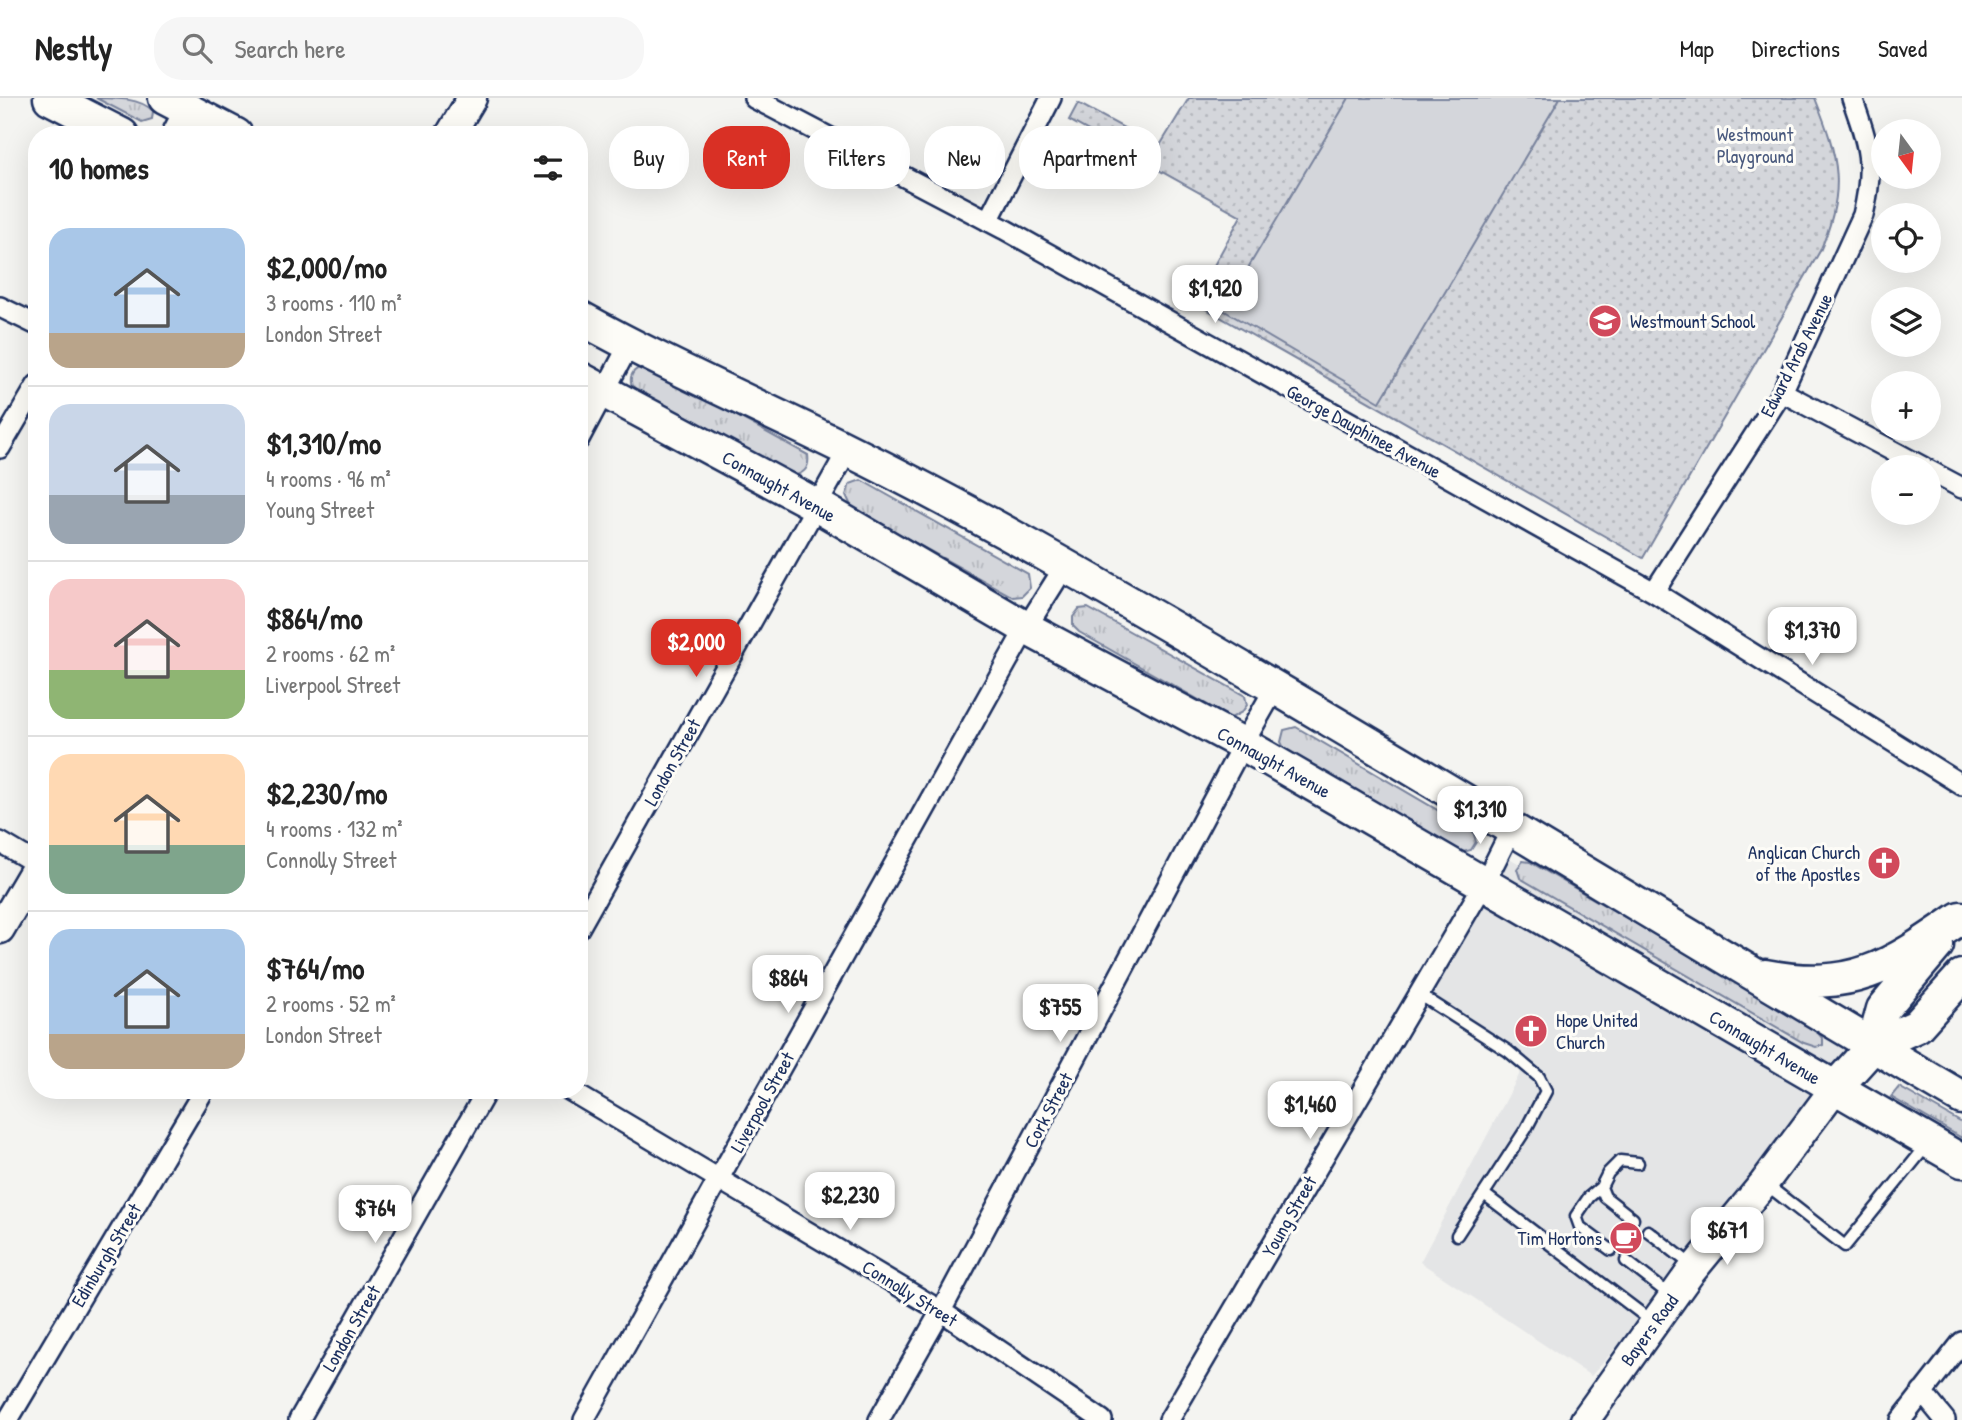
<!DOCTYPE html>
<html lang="en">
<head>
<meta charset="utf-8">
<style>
	:root { --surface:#fff; --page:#f6f6f6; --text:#222; --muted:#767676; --line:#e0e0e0; --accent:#d93025 }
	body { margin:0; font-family:"Patrick Hand",sans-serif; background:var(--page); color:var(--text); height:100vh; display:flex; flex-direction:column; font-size:26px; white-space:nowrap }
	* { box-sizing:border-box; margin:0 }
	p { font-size:23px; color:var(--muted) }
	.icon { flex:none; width:38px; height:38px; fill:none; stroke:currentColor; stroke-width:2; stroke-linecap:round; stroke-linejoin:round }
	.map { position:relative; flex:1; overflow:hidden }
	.sheet { position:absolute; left:28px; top:28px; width:560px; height:973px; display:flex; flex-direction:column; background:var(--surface); border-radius:28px; box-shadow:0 7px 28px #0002 }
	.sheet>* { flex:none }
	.guide { position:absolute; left:609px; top:28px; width:665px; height:63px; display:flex; gap:14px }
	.needle { width:46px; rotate:165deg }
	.tools { position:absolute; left:1871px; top:21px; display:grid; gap:14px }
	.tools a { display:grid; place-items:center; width:70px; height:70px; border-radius:50%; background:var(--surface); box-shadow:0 7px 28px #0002; font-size:35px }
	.price { position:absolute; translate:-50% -60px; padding:0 16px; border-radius:14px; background:#fff; color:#222; font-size:23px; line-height:46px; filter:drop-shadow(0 2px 4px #0008) }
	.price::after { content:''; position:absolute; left:50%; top:42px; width:21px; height:16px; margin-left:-10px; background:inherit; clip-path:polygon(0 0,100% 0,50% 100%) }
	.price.selected { background:var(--accent); color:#fff }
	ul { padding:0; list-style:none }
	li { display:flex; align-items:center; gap:21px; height:175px; padding:0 21px }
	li+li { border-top:2px solid var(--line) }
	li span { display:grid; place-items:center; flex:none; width:196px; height:140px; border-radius:21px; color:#555 }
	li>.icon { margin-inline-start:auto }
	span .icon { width:84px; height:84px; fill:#fffc; stroke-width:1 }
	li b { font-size:30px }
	h2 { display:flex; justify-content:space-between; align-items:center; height:84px; padding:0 21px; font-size:30px }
	.pill { padding:0 24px; border-radius:28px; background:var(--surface); box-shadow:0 7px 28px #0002; font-size:24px; line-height:63px }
	.pill.selected { background:var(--accent); color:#fff }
	header { display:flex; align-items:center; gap:42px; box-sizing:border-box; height:98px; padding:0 35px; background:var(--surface); border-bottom:2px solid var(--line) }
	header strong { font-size:33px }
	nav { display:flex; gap:38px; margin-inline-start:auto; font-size:24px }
	.search { width:490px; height:63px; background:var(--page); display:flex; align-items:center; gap:18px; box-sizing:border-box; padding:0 24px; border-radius:28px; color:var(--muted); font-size:26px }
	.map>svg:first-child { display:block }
	.built { fill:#e4e5e6 }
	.grass { fill:url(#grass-tufts); stroke:#78829c; stroke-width:2 }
	.park { fill:url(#park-dots); stroke:#78829c; stroke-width:2 }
	.garden { fill:#d4d6db; stroke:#78829c; stroke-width:2 }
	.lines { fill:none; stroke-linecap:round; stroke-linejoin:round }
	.lane-casing { stroke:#1b2f5e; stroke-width:15 }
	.street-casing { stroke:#1b2f5e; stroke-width:24 }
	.secondary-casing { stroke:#1b2f5e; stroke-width:33 }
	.primary-casing { stroke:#1b2f5e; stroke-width:37 }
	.lane { stroke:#fdfcf7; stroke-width:10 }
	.street { stroke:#fdfcf7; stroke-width:19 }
	.secondary { stroke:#fdfcf7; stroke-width:28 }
	.primary { stroke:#fdfcf7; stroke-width:32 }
	.labels { text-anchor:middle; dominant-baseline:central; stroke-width:6; stroke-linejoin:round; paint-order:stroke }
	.park-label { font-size:19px; fill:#49597d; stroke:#fdfcf7 }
	.poi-label { font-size:19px; fill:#1b2f5e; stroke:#fdfcf7; text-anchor:start }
	.street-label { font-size:19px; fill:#1b2f5e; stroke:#fdfcf7 }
</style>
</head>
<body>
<header>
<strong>Nestly</strong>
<div class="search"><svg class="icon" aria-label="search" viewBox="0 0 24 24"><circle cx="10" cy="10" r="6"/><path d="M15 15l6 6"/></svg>Search here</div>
<nav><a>Map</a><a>Directions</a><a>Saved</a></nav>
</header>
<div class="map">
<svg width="1962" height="1322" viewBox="0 0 1962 1322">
	<defs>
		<pattern id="grass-tufts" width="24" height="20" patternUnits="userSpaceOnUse" patternTransform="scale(1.75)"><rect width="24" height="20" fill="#d4d6db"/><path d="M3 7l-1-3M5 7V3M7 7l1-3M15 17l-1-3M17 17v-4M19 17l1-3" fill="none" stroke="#b5b8be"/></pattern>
		<pattern id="park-dots" width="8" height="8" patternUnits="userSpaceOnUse" patternTransform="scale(1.75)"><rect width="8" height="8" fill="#d4d6db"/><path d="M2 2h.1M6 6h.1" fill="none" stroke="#b5b8be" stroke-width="1.8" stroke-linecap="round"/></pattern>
	</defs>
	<rect width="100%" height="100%" fill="#f4f4f1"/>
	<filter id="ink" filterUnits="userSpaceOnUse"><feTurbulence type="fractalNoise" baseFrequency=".0143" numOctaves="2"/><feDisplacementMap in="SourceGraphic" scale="14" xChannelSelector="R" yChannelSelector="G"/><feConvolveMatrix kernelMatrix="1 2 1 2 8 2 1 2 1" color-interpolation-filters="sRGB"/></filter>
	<g filter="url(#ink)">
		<path class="built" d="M1490,749l380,217 -279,312 -171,-114 105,-198 -108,-73z"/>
		<path class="grass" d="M96,0c21,0 44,0 57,13l-1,8 -10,3z
			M646,268l162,89c2,14 -5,20 -18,21l-156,-86c-7,-12 -2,-22 12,-24z
			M861,382l167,94 2,14 -8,8 -9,1 -161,-89 -6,-13 4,-11z
			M1088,510l157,88 2,9 -5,7 -11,6 -152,-86 -6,-6v-9l6,-8z
			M1296,629l177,104 3,11 -5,8 -8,2 -178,-102 -4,-8 3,-12z
			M1523,763l7,1 283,165 10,12v6l-7,2 -12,-4 -284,-165 -3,-9z
			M1899,989l63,36v15l-71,-41z"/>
		<path class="park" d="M1189,0h626c24,60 32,92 5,153l-177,307 -449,-256 47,-86 -172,-96 9,-17 81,44z"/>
		<path class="garden" d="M1349,0h211l-180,304 -157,-92z"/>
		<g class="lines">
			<defs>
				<path id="lane" d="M1419,896l89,57 31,26 7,14 -20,38 -69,106
					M1767,1087l78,61 82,-101
					M1601,1089l-12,10 -13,19 4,11 31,23
					M1484,1096l170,129
					M1633,1121l-28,-22 -4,-10 7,-14 12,-12 18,2
					M1648,1133l46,36
					M1626,1163l44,34"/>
				<path id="street" d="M754,0l250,131 650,363 308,193
					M171,37l14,-27
					M988,123l63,-123
					M0,209l37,18
					M1782,294l141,75
					M579,341l50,-94
					M0,350l37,-63
					M1928,372l34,18
					M1654,494l128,-200 81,-177c12,-50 6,-69 -11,-117
					M0,744l37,22
					M579,830l269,-478
					M569,992l372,221 161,109
					M1922,1294l23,28
					M8,1322l196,-330
					M299,1322l188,-330
					M584,1322l442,-792 39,-62
					M879,1322l62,-109 302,-567 32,-56
					M1169,1322l316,-538 27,-54
					M1901,1322l61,-78"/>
				<path id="secondary" d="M450,37l22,-37
					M0,831l37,-63
					M1585,1322l105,-147 74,-90 71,-95"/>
				<path id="primary" d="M50,0l72,37
					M165,0l71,37
					M579,219c86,48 176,87 265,131 71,35 142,73 211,112 306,174 604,360 907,538
					M579,280l237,127 210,123 217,116 719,417
					M1765,878c89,16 124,-9 195,-58
					M1873,948l10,-37 54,-64
					M1835,990l38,-42 44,-20 45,-50"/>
			</defs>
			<use href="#lane" class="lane-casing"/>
			<use href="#street" class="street-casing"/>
			<use href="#secondary" class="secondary-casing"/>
			<use href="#primary" class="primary-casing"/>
			<use href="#lane" class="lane"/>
			<use href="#street" class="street"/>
			<use href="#secondary" class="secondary"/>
			<use href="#primary" class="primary"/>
		</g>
	</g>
	<defs>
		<symbol id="school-disc" viewBox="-11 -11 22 22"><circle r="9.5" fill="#d1495b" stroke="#fdfcf7"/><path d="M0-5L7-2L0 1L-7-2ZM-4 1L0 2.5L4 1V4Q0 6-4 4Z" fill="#fff"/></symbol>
		<symbol id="church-disc" viewBox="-11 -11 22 22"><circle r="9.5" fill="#d1495b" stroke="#fdfcf7"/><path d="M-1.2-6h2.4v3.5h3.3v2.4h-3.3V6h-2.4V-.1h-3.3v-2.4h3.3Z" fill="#fff"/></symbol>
		<symbol id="cafe-disc" viewBox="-11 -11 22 22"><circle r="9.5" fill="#d1495b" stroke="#fdfcf7"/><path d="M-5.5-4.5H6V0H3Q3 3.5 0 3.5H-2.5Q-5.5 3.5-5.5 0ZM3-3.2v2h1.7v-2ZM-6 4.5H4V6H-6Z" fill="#fff"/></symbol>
	</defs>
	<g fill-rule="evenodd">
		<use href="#school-disc" x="1586" y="204" width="38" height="38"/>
		<use href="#church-disc" x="1865" y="746" width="38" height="38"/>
		<use href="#church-disc" x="1512" y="914" width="38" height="38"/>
		<use href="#cafe-disc" x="1607" y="1121" width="38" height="38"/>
	</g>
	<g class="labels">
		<g class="park-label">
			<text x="1755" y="36">Westmount<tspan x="1755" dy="22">Playground</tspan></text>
		</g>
		<g class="poi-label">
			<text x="1630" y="223">Westmount School</text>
			<text x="1860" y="754" text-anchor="end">Anglican Church<tspan x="1860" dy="22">of the Apostles</tspan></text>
			<text x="1556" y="922">Hope United<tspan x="1556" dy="22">Church</tspan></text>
			<text x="1602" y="1140" text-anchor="end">Tim Hortons</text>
		</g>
		<g class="street-label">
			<text transform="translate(1796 257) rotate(-63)">Edward Arab Avenue</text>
			<text transform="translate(1364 333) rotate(29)">George Dauphinee Avenue</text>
			<text transform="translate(779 388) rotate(29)">Connaught Avenue</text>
			<text transform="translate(672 664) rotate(-61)">London Street</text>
			<text transform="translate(1274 664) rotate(29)">Connaught Avenue</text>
			<text transform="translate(1765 949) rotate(31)">Connaught Avenue</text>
			<text transform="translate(762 1004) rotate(-61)">Liverpool Street</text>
			<text transform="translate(1048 1012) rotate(-62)">Cork Street</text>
			<text transform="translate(1289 1118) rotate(-60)">Young Street</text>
			<text transform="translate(106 1157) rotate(-59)">Edinburgh Street</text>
			<text transform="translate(910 1195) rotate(32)">Connolly Street</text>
			<text transform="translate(351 1230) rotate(-60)">London Street</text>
			<text transform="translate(1649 1232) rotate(-54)">Bayers Road</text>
		</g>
	</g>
</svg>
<div class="tools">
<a><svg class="needle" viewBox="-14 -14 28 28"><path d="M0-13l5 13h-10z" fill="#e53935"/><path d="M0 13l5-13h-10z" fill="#767676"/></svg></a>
<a><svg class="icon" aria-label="locate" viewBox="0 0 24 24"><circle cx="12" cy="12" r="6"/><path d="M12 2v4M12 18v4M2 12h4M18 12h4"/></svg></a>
<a><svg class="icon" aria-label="layers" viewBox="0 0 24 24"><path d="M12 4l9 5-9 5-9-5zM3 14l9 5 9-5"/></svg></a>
<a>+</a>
<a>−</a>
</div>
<b class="price" style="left:1215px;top:227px">$1,920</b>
<b class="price" style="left:1812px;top:569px">$1,370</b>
<b class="price selected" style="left:696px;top:581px">$2,000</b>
<b class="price" style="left:1480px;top:748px">$1,310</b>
<b class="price" style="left:788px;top:917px">$864</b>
<b class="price" style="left:1060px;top:946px">$755</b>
<b class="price" style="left:1310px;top:1043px">$1,460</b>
<b class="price" style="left:850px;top:1134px">$2,230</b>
<b class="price" style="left:375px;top:1147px">$764</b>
<b class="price" style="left:1727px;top:1169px">$671</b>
<div class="guide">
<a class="pill">Buy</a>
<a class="pill selected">Rent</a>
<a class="pill">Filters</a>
<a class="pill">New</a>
<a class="pill">Apartment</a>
</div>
<section class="sheet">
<h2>10 homes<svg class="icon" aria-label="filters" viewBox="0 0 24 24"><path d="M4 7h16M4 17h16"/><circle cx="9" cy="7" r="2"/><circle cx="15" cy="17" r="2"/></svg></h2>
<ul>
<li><span style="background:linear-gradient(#a9c7e8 75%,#b9a48a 0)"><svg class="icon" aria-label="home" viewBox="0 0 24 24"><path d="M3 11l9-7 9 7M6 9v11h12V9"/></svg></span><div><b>$2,000/mo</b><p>3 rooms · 110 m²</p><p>London Street</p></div></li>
<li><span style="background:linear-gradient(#c9d6e8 65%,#9aa5b1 0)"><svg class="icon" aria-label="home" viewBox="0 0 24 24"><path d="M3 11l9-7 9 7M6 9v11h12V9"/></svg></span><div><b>$1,310/mo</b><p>4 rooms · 96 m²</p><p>Young Street</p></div></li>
<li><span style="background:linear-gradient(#f6c9c9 65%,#8fb573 0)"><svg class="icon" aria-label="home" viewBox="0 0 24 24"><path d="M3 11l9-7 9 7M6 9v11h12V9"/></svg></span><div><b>$864/mo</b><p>2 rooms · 62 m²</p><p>Liverpool Street</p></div></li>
<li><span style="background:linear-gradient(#ffd9b3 65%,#7fa58c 0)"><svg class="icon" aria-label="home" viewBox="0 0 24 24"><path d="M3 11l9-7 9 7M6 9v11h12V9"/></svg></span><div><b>$2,230/mo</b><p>4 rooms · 132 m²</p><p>Connolly Street</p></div></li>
<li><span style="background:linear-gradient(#a9c7e8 75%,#b9a48a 0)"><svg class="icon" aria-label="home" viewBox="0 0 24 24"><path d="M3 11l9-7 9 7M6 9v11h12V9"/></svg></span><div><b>$764/mo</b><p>2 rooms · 52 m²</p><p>London Street</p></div></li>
</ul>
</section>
</div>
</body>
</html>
